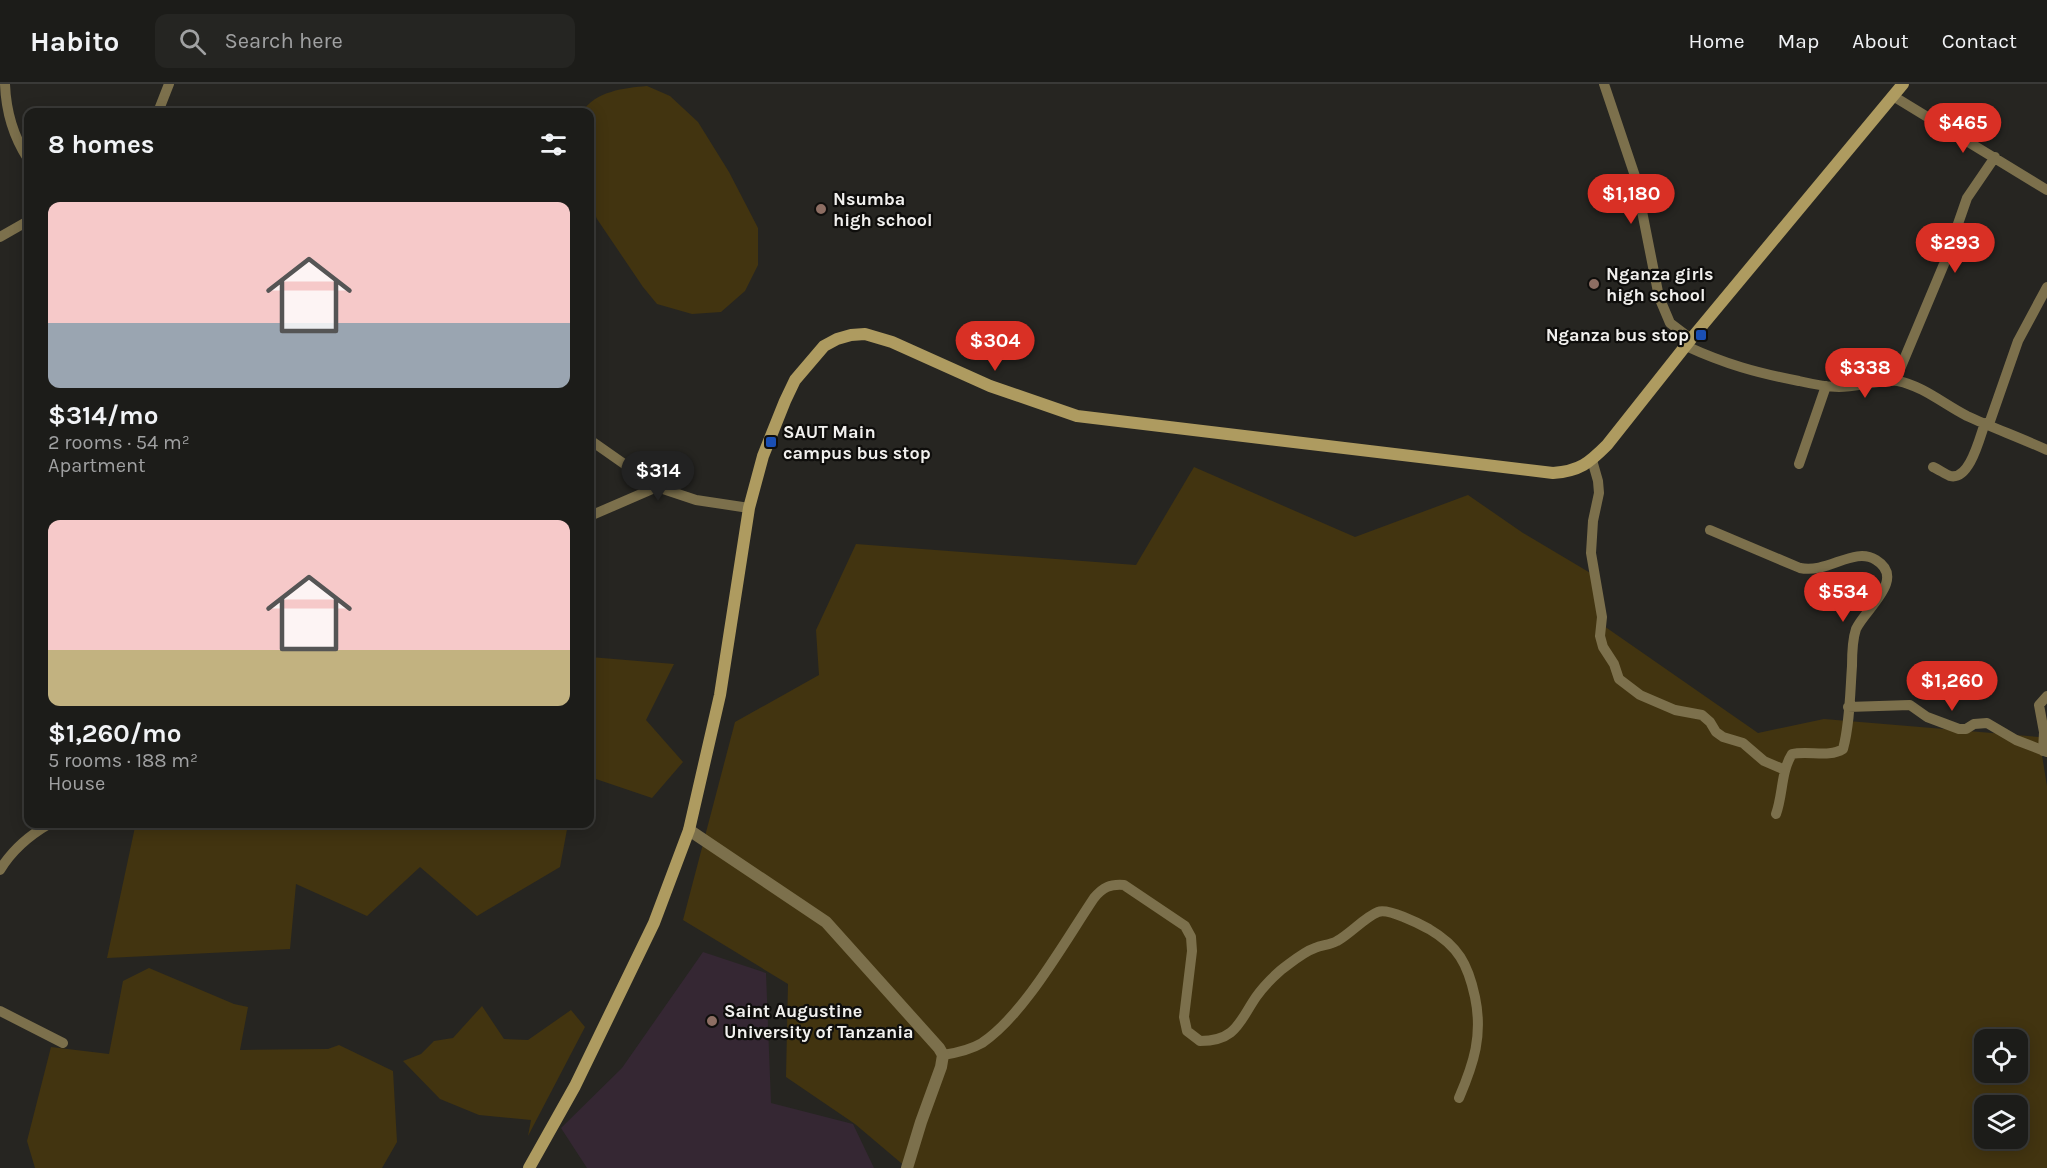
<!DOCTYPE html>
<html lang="en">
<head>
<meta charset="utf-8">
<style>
	:root { --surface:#1c1c19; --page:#252522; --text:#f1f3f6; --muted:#a0a1a2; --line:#3a3a38; --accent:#d93025 }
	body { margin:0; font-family:Karla,sans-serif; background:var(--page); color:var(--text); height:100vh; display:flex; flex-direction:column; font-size:22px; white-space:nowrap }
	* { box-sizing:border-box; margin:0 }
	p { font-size:20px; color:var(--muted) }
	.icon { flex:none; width:33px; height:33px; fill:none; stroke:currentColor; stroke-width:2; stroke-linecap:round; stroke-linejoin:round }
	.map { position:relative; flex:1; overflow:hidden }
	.sheet { position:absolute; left:24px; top:24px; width:570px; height:720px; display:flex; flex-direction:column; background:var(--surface); border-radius:12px; box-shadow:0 3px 15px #0003,0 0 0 2px var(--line) }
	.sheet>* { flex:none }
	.buttons { position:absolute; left:1974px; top:945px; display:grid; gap:12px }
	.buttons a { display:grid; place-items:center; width:54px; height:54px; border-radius:12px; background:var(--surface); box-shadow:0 3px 15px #0003,0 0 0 2px var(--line); font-size:30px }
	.price { position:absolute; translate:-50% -51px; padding:0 14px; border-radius:21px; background:var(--accent); color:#fff; font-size:20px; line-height:39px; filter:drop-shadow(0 2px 3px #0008) }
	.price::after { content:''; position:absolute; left:50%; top:36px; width:18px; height:14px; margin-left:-9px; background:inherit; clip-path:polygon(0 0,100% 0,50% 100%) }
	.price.current { background:#222; color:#fff }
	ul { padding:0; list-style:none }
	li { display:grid; align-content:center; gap:12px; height:318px; padding:0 24px }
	li span { display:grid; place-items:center; height:186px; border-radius:12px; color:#555 }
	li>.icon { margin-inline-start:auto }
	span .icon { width:108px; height:108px; fill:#fffc; stroke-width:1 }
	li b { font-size:26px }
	h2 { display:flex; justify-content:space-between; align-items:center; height:72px; padding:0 24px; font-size:26px }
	header { display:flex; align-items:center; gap:36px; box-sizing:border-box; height:84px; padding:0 30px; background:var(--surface); border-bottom:2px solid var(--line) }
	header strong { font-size:28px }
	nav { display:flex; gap:33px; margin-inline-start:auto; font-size:21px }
	.search { width:420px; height:54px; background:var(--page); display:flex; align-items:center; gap:15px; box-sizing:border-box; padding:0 21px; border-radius:12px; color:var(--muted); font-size:22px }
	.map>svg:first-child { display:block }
	.education { fill:#352733 }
	.green { fill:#423410; fill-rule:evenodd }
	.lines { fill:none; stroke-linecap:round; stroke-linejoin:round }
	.minor { stroke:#7c704c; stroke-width:10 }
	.tertiary { stroke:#7c704c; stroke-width:12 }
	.secondary { stroke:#ae9b60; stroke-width:12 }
	.education-dot { fill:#8d6e63; stroke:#0f0e0c; stroke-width:2 }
	.transit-dot { fill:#1a4fb4; stroke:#0f0e0c; stroke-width:2 }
	.labels { text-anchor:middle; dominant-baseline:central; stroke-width:4.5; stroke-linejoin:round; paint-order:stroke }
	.poi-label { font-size:18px; font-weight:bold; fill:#f1f0ee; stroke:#0f0e0c; text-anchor:start }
</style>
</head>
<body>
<header>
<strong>Habito</strong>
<div class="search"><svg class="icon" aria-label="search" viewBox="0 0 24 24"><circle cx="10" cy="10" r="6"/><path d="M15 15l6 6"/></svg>Search here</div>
<nav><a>Home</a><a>Map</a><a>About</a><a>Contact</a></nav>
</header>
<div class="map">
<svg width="2047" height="1084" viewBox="0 0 2047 1084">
	<rect width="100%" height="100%" fill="#262521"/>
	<path class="education" d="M703,868l63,21 5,130 82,21 21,44h-287l-26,-40 61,-60z"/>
	<path class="green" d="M647,2l23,10 28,26 31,50 29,56v37l-13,26 -24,21 -29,2 -35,-10 -14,-17 -46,-68 -7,-15v-92h-8c14,-21 42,-24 65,-26z
		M1194,383l161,70 113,-42 55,38 69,41 12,52 154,107 66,-14 215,18 8,49v382h-1140l-52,-44 -69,-47 2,-93 -105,-64 52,-198 84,-47 -3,-45 40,-86 280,21zM1984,956h34v32h-34zM1984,1022h34v32h-34z
		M590,573l84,7 -28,56 37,42 -31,36 -62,-21z
		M145,740h423l-8,43 -83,49 -57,-49 -53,49 -71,-32 -6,65 -183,9 28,-131z
		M149,884l85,36 14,3 -8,43 88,-1 11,-4 54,26 4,71 -15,26h-347l-8,-27 24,-94 58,7 14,-73z
		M482,922l22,33 24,1 43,-30 14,17 -57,109 3,-16 -52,-5 -39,-16 -37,-38 18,-7 13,-13 19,-3z"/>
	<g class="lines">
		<path class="minor" d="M5,0c1,27 8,52 23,75
			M1604,0l31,92 24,121 11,26 21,16
			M1893,12l154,94
			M158,28l11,-28
			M0,153l28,-16
			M1686,262c39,18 71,27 113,35 13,3 27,6 40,6 17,0 45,-8 59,-6 25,5 47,24 69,35 26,12 54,22 80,34
			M1895,297l49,-117 23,-66 28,-41
			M1989,340l29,-83 29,-54
			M590,356l67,47 39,13 53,8
			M1592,376l6,21 1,12 -6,28 -2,32 11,64 -2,19 3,11 11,17 5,15 21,16 35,15 27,5 8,7 6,10 7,5 20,6 21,18 21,9
			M1799,380l27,-78
			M1933,383c5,2 12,7 17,9 20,5 30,-40 35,-53
			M590,432l67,-29
			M1710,446l90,38c28,6 54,-22 76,-8 31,19 -11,49 -20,69 -4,12 -4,25 -4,37 -2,27 -2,57 -9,83 -14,9 -35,1 -51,5 -11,17 -9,41 -16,60
			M1848,623l62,-2 17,12 32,12h7l8,-5 13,-1 29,17 31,12
			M2043,667l1,-19 -5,-27 8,-9
			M0,786c12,-20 30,-35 49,-46
			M0,927l63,32
			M943,971c13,-2 27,-5 39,-12 42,-28 83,-102 112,-145 9,-11 16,-14 30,-13l61,41 6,11 1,14 -8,66 3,14 13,10c36,0 39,-19 56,-44 7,-10 17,-20 25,-27 11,-8 22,-18 34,-22 7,-3 15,-3 22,-7 13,-7 28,-24 41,-29 10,-4 40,11 51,17 29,17 39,35 46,68 8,38 -1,66 -16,101"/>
		<path class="tertiary" d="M689,746l137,92 113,126 4,7 -2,12 -20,55 -14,46"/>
		<path class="secondary" d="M529,1084l46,-82 79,-163 35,-93 31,-135 29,-187 14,-52 22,-55 10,-21 29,-34 13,-7 14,-4 14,-1 27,8 98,44 87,30 476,57c27,-2 36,-10 54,-28l84,-106 212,-255"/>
	</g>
	<g class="education-dot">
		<circle cx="821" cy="125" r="6"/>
		<circle cx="1594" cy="200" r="6"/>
		<circle cx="712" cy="937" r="6"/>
	</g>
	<g class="transit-dot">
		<rect x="1695" y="245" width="12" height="12" rx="3"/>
		<rect x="765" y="352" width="12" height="12" rx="3"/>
	</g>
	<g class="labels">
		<g class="poi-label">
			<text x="833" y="115">Nsumba<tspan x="833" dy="21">high school</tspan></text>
			<text x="1606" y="190">Nganza girls<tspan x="1606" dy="21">high school</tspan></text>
			<text x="1689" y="251" text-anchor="end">Nganza bus stop</text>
			<text x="783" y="348">SAUT Main<tspan x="783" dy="21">campus bus stop</tspan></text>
			<text x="724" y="927">Saint Augustine<tspan x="724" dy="21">University of Tanzania</tspan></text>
		</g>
	</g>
</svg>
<div class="buttons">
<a><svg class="icon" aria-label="locate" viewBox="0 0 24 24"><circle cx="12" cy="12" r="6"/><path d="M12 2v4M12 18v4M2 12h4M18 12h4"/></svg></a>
<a><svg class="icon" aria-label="layers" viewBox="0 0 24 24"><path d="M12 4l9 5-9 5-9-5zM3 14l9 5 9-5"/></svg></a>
</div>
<b class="price" style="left:1963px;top:70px">$465</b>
<b class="price" style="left:1631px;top:141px">$1,180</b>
<b class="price" style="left:1955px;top:190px">$293</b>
<b class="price" style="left:995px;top:288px">$304</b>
<b class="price" style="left:1865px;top:315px">$338</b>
<b class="price current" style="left:658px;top:418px">$314</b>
<b class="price" style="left:1843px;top:539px">$534</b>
<b class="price" style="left:1952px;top:628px">$1,260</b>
<section class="sheet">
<h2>8 homes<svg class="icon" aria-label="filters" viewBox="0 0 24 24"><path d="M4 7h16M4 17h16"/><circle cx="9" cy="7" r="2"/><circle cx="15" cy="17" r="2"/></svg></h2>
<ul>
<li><span style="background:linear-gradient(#f6c9c9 65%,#9aa5b1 0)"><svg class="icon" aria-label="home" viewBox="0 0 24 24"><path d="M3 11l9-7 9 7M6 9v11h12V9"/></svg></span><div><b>$314/mo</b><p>2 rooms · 54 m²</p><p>Apartment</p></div></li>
<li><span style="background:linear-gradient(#f6c9c9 70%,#c2b280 0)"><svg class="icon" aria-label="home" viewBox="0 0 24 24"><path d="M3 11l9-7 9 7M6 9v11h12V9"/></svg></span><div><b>$1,260/mo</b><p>5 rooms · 188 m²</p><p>House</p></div></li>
</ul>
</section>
</div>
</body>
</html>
